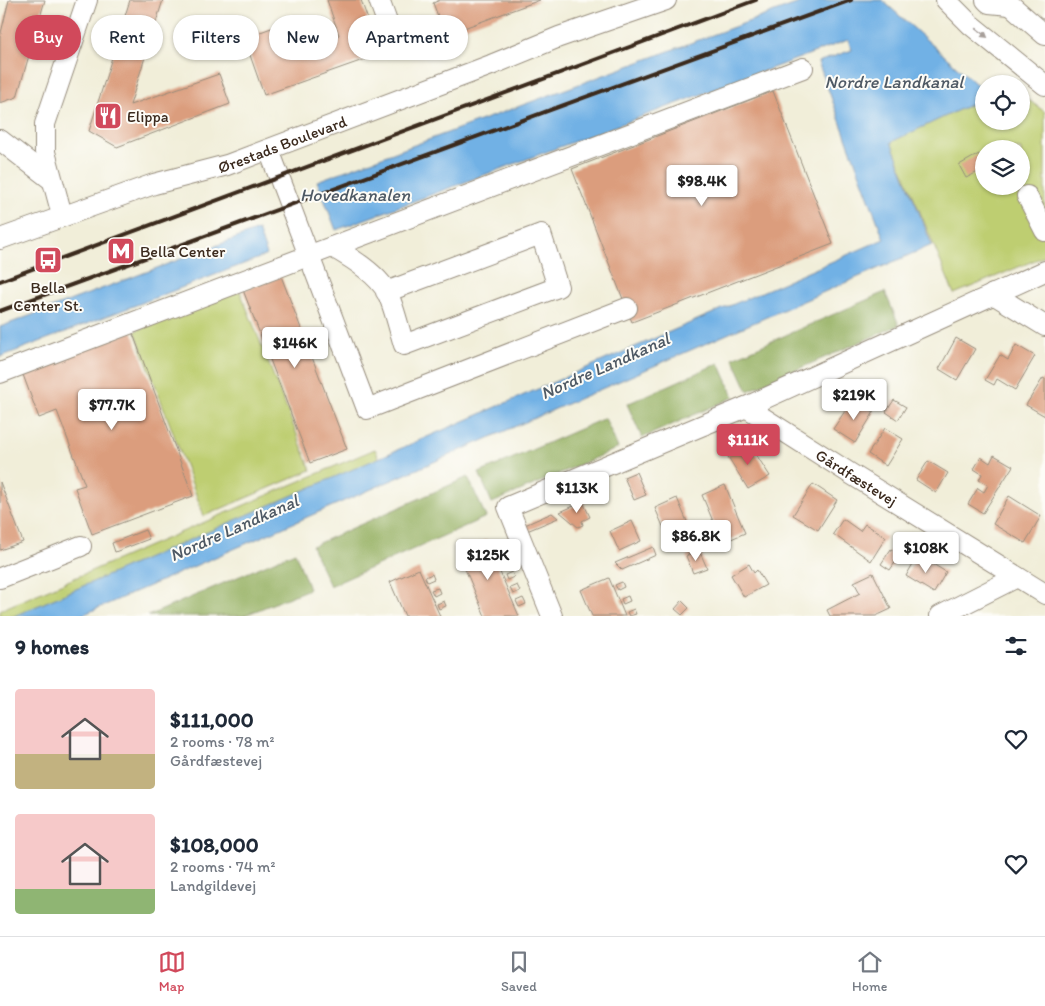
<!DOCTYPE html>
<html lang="en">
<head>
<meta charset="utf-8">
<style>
	:root { --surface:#fff; --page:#f2f2f3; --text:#1f2937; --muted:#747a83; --line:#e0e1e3; --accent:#d1495b }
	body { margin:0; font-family:Itim,sans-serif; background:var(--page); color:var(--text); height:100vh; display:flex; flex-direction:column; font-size:19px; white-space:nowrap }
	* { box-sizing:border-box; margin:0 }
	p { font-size:16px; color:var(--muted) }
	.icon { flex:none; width:28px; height:28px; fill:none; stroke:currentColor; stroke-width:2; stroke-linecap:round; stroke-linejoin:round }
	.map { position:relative; height:616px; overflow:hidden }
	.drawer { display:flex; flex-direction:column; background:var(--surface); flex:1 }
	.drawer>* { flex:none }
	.banner { position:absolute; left:15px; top:15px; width:500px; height:45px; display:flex; gap:10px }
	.buttons { position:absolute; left:975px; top:75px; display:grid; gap:10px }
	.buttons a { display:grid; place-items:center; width:55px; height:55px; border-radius:50%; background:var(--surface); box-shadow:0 1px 4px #0004; font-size:25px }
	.price { position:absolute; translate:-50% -42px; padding:0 11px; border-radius:5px; background:#fff; color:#222; font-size:16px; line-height:32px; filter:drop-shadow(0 1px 2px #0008) }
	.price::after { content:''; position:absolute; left:50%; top:30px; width:15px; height:11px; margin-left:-8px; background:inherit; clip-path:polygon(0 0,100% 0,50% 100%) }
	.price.current { background:var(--accent); color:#fff }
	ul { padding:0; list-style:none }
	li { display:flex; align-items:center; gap:15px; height:125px; padding:0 15px }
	li span { display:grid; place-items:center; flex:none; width:140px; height:100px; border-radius:5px; color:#555 }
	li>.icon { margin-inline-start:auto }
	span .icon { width:60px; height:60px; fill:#fffc; stroke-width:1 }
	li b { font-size:21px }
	h2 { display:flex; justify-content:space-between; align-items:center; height:60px; padding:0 15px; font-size:21px }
	.chip { padding:0 18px; border-radius:22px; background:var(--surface); box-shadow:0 1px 4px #0004; font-size:18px; line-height:45px }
	.chip.current { background:var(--accent); color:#fff }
	.menu { display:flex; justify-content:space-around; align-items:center; height:70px; border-top:1px solid var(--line); background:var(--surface); font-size:14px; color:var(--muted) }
	.menu a { display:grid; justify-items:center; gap:2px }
	.menu .current { color:var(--accent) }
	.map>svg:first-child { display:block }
	.green { fill:#bece71; stroke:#7c7c48; fill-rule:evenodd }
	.forest { fill:#96b163; stroke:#686e40 }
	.water { fill:#71b1e5; stroke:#566e82 }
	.building { fill:#db9d7d }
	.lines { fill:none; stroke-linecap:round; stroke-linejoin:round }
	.minor-casing { stroke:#968c7c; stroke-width:22 }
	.minor { stroke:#fff; stroke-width:20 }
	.rail { stroke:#3b2a1e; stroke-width:4 }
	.oneway { fill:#a79f9a }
	.labels { text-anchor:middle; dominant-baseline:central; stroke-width:4; stroke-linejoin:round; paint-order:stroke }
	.poi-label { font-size:16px; fill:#3b2a1e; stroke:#fdfcf7; text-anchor:start }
	.street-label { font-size:16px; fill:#3b2a1e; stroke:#fdfcf7 }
	.water-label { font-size:18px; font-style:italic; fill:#4e5964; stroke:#fdfcf7 }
</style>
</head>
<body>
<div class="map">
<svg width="1045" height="616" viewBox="0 0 1045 616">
	<rect width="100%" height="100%" fill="#fdfcf7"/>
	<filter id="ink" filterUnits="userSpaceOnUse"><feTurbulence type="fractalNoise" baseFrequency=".02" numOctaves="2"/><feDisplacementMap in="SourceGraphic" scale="10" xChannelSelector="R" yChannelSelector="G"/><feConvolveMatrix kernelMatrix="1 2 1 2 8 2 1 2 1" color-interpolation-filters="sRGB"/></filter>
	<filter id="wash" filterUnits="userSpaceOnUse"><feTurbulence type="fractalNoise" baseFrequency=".0096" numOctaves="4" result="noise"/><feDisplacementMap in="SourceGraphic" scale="20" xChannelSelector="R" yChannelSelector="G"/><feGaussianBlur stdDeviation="1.12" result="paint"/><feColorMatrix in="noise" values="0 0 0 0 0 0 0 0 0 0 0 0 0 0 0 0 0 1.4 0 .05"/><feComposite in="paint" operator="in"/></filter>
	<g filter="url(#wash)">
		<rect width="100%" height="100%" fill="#f1eed9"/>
		<path class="green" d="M984,98v23h37v-22l9,2 15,11v144l-91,38 -63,-152zM984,149h37v37h-37z
			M240,291l71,179 -107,46 -69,-185z
			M375,449l4,9 -365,158h-14v-6z"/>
		<path class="forest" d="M885,292l14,33 -151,66 -15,-33z
			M719,363l15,34 -92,41 -15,-34z
			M605,418l13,30 -126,55 -13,-30z
			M468,477l18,40 -156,69 -18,-40z
			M295,552l14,37 -66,27h-95z"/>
		<path class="water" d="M807,0h75l102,91v7l-93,44 41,103 -852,371h-66l870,-377 -66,-177 34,-12 -4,-10 -512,190 -19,-49z
			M258,230l9,25 -267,102v-30z"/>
		<g id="blocks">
			<path class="building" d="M9,0h36l-28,97 -17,6v-66z
				M130,0h33l-33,105 89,-31 11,30 -113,43 -28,-16z
				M327,0h34l19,54 -116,41 -20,-57 30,-11 10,28 55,-20z
				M440,0h100l-95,35 -12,-32z
				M773,91l60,153 -201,78 -60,-153z
				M979,154l5,9v6l-18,9 -7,-13z
				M281,276l66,173 -37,14 -67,-173z
				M132,331l61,165 -101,38 -17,-46 10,-3 -28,-74 -18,7 -17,-46z
				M956,338l19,11 -18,31 -18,-11z
				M1016,345l19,11 -20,34 -18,-11 -3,6 -9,-5 15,-25 8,5z
				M1043,378l2,1v37l-19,-11z
				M853,399l21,13 -19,31 -22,-14z
				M894,400l12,7 -8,13 -12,-8z
				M885,428l18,11 -17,27 -18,-12z
				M748,442l22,34 -22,13 -21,-34z
				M994,455l19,11 -30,47 -15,-9 10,-16 6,4 4,-7 -9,-5 3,-6 -8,-5 7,-12 9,6z
				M928,461l20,12 -12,20 -20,-13z
				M636,472l10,23 -12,5 -10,-23z
				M0,482l23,60 -23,8z
				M813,484l24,16 -19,30 -25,-15z
				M725,485l20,48 -30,13 -7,-17 7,-3 -13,-31z
				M1009,496l32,20 -16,27 -32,-19z
				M677,498l17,40 -22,9 -17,-39z
				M583,502l7,15 -8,4 1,4 -5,2 -18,-15z
				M552,513l6,5 -31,13 -2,-6z
				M843,519l17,12 5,-7 21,13 -15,24 -38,-27z
				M632,521l9,20 -22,10 -9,-20z
				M145,530l4,9 -34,13 -3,-9z
				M486,540l33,76h-34l-27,-64z
				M500,544l2,6 -7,3 -2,-6z
				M653,547l3,8 -34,15 -7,-7z
				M891,549l9,6 -10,15 -9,-6z
				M699,550l8,18 -14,5 -7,-17z
				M918,555l28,17 -12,21 -28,-17z
				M506,558l2,5 -7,3 -2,-5z
				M749,564l5,9 3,-3 9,15 -22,12 -13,-22z
				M419,569l21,47h-35l-15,-34z
				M512,572l2,5 -7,3 -2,-5z
				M873,573l18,36 -15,7h-46l-3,-6 33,-17 -6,-11z
				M432,574l2,5 -7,3 -2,-5z
				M609,578l16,38h-33l-11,-26z
				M622,582l2,5 -6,3 -3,-5z
				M517,585l3,6 -7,3 -3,-6z
				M438,588l2,5 -6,3 -3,-6z
				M628,596l2,5 -7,3 -2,-5z
				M523,598l3,6 -7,3 -3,-6z
				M444,601l2,5 -7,3 -2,-5z
				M682,601l7,7 -7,7 -7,-6z
				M634,609l2,5 -7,2 -2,-4z"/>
		</g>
	</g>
	<g filter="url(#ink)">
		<use href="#blocks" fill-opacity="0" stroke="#968c7c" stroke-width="1"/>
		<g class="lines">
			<defs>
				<g id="minor">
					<path d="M379,0l8,22"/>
					<path d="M946,0l25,25 74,60"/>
					<path d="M986,0l3,3 21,2"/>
					<path d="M1005,0l40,35"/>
					<path d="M0,140l52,40"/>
					<path d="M269,150l98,259 260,-101"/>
					<path d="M1027,196l18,35"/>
					<path d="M62,215l-17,-63v-28l42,-124"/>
					<path id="s1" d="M0,239l154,-55 73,-19 264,-100 68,-28 107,-37"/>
					<path d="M332,247c18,10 45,27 55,45 7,14 12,37 17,53l154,-58 -17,-53 -155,58"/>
					<path d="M993,294l52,32"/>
					<path d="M0,373l803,-305"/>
					<path id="s2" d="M746,407l105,67 194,120"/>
					<path d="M0,578l81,-32"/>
					<path d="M552,616l-44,-109 238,-100 299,-136"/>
					<path d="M940,616l77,-39"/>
				</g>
			</defs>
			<use href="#minor" class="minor-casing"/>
			<use href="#minor" class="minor"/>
			<path class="rail" d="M0,281l756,-281
				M0,311l851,-311"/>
		</g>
		<defs><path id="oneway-solid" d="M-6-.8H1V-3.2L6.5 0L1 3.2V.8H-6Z" transform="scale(1.25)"/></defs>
		<use class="oneway" href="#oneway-solid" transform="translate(982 33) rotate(39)"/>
	</g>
	<defs>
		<symbol id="restaurant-square" viewBox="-11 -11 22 22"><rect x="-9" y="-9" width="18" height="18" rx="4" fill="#d1495b" stroke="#fdfcf7"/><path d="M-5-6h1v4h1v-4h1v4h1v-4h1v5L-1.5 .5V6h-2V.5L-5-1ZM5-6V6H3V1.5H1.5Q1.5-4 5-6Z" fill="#fff"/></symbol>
		<symbol id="metro-square" viewBox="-11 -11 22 22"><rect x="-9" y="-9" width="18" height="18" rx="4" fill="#d1495b" stroke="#fdfcf7"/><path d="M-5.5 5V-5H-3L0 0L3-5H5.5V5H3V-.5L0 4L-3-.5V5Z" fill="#fff"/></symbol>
		<symbol id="bus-square" viewBox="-11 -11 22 22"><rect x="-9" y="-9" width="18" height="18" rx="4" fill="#d1495b" stroke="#fdfcf7"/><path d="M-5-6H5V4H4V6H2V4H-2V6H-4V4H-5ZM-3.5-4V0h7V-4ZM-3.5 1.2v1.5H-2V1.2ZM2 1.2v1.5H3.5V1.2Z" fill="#fff"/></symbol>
	</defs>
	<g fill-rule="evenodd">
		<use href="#restaurant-square" x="92" y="100" width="32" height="32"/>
		<use href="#metro-square" x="105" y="235" width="32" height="32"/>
		<use href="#bus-square" x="32" y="244" width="32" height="32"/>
	</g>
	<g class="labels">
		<g class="poi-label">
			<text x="127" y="116">Elippa</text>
			<text x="140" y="251">Bella Center</text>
			<text x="48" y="287" text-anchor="middle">Bella<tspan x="48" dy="18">Center St.</tspan></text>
		</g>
		<g class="street-label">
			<text stroke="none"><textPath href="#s1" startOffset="298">Ørestads Boulevard</textPath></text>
			<text stroke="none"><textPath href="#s2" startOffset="131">Gårdfæstevej</textPath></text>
		</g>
		<g class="water-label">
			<text x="894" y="82">Nordre Landkanal</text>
			<text x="355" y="195">Hovedkanalen</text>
			<text transform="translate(605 366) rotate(-24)">Nordre Landkanal</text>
			<text transform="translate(234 528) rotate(-24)">Nordre Landkanal</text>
		</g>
	</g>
</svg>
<div class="buttons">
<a><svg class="icon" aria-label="locate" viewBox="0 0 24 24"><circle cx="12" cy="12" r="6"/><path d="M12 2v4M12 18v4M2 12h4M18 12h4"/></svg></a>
<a><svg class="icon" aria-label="layers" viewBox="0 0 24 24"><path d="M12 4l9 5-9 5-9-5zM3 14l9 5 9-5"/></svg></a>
</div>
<b class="price" style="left:702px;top:207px">$98.4K</b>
<b class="price" style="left:295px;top:369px">$146K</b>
<b class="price" style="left:854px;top:421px">$219K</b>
<b class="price" style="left:112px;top:431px">$77.7K</b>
<b class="price current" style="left:748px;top:466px">$111K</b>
<b class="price" style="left:577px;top:514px">$113K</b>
<b class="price" style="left:696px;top:562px">$86.8K</b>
<b class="price" style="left:926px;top:574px">$108K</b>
<b class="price" style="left:488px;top:581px">$125K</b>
<div class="banner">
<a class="chip current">Buy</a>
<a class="chip">Rent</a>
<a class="chip">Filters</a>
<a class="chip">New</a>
<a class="chip">Apartment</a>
</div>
</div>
<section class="drawer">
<h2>9 homes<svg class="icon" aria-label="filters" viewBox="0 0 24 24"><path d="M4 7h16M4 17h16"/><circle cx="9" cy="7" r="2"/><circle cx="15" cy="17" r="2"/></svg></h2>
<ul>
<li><span style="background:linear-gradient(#f6c9c9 65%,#c2b280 0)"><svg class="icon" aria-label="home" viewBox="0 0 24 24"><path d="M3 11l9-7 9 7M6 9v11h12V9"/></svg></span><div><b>$111,000</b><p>2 rooms · 78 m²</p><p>Gårdfæstevej</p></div><svg class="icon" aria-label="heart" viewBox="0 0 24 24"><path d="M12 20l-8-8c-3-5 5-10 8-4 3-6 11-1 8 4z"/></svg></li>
<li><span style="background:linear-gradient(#f6c9c9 75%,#8fb573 0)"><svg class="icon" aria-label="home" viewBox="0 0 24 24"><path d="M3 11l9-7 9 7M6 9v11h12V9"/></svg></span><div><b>$108,000</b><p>2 rooms · 74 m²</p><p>Landgildevej</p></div><svg class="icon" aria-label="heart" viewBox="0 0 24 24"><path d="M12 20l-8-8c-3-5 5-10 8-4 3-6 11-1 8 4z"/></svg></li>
</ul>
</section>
<nav class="menu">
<a class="current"><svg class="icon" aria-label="map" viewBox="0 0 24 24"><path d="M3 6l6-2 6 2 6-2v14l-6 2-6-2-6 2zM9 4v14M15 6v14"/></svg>Map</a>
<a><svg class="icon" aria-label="saved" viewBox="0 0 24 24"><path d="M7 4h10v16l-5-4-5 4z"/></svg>Saved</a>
<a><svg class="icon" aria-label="home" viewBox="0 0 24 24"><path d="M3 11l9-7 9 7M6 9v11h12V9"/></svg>Home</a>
</nav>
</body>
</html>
